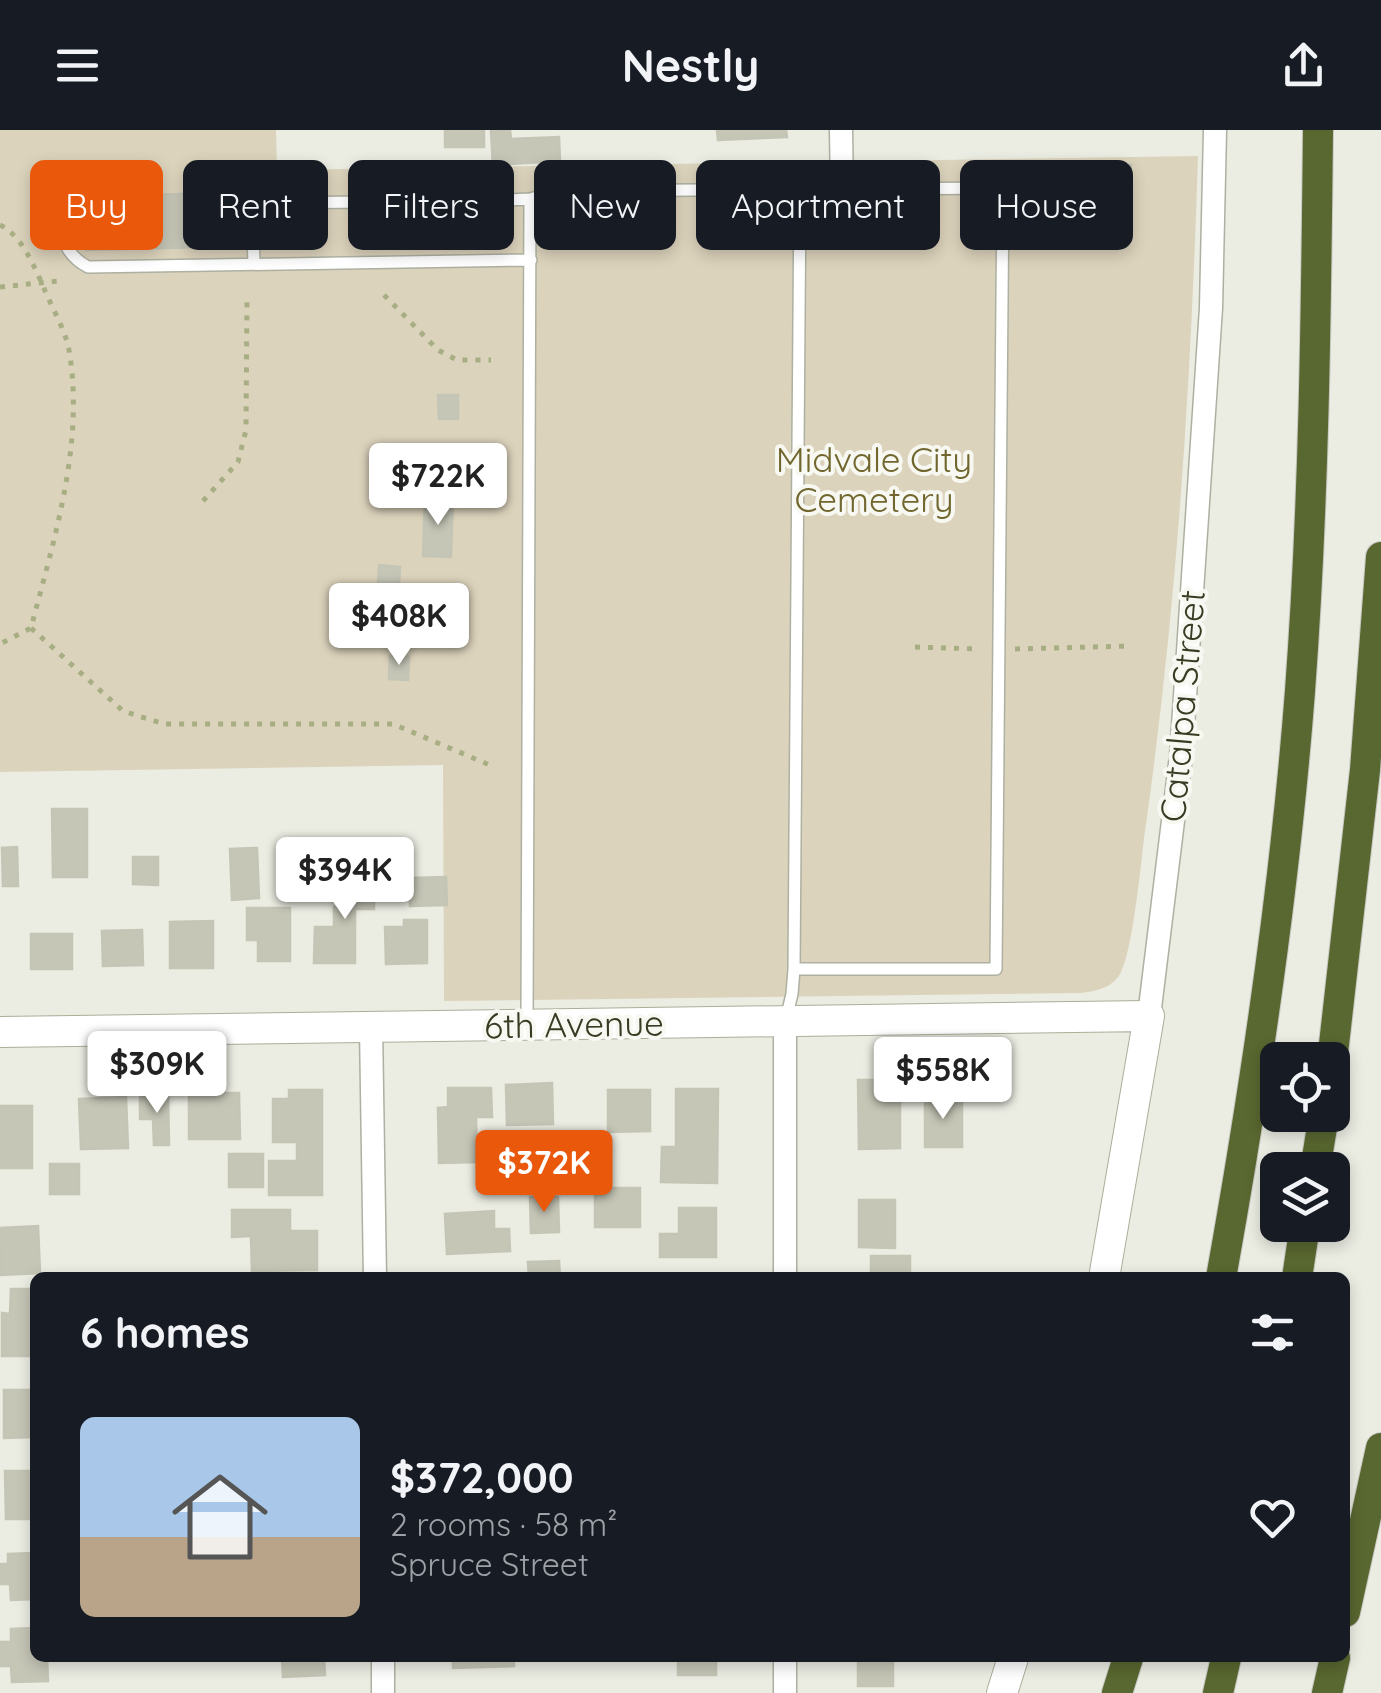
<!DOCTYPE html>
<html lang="en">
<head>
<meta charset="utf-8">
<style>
	:root { --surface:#171b24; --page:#242831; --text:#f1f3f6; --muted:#9ea1a6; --line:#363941; --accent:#ea580c }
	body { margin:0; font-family:Quicksand,sans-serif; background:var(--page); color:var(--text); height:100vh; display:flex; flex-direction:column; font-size:38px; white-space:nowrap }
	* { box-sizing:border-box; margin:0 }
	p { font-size:32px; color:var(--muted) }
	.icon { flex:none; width:55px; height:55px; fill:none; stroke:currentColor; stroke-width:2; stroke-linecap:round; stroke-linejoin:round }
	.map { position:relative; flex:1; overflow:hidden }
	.side { position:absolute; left:30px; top:1142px; width:1320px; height:390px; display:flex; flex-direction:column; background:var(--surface); border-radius:15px; box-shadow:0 5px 15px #0003 }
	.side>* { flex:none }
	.guide { position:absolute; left:30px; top:30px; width:1322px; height:90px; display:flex; gap:20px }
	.tools { position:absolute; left:1260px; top:912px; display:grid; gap:20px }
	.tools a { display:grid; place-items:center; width:90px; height:90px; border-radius:15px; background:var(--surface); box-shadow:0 5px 15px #0003; font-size:50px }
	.price { position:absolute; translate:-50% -85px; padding:0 22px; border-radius:10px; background:#fff; color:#222; font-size:32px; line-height:65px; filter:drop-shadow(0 2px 5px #0008) }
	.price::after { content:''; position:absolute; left:50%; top:60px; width:30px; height:22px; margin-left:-15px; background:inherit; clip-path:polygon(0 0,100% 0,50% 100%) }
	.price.current { background:var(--accent); color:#fff }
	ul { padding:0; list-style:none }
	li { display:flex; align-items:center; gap:30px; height:250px; padding:0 50px }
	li+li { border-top:2px solid var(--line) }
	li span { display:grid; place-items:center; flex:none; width:280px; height:200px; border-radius:15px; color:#555 }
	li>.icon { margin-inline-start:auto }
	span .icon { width:120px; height:120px; fill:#fffc; stroke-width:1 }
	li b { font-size:42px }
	h2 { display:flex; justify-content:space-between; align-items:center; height:120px; padding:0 50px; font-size:42px }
	.chip { padding:0 35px; border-radius:15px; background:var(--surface); box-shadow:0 5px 15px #0003; font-size:35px; line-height:90px }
	.chip.current { background:var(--accent); color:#fff }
	header { display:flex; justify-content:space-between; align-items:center; height:130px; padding:0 50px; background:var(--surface); font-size:45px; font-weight:800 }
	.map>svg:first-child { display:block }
	.green { fill:#dcd3bc }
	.building { fill:#c6c6b7; stroke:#c4c5b5; stroke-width:2.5 }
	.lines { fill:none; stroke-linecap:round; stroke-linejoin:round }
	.lane-casing { stroke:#aeb0a1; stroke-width:14 }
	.street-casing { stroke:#aeb0a1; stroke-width:25 }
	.secondary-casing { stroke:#acae99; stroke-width:32 }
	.highway-casing { stroke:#c7c8c1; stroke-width:32 }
	.path { stroke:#a8ae84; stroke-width:5; stroke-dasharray:5 8; stroke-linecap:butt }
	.lane { stroke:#fff; stroke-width:11 }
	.street { stroke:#fff; stroke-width:22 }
	.secondary { stroke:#fff; stroke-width:30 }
	.highway { stroke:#596730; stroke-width:30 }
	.labels { text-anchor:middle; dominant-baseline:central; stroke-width:8; stroke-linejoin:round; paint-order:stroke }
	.park-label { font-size:35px; fill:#71672e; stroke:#f8f8f2 }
	.street-label { font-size:35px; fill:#373c23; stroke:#f8f8f2 }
</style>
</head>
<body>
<header><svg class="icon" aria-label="menu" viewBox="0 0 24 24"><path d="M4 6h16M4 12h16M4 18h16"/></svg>Nestly<svg class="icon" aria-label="share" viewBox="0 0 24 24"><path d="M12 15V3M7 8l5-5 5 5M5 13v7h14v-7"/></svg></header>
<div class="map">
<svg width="1381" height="1563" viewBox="0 0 1381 1563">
	<rect width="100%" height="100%" fill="#ebece2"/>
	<path class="green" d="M0,0h276l1,40 921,-14c-7,226 -21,451 -53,675 -4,30 -12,121 -25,143 -8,14 -24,17 -39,19l-637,8 -1,-236 -443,7z"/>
	<path class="building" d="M445,0h39v17h-39z
		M510,0l1,9 48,-2 1,24 -67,4 -2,-34z
		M717,0h69l1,7 -69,3z
		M1065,35h66l-1,33h-64z
		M243,62l1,54 -158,4 -1,-53z
		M438,265h20v24h-19z
		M425,368l28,1 -2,58 -28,-1z
		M379,435l21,2 -1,20 -21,-2z
		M429,469h20v29h-19z
		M390,526h19l-1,24 -19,-1z
		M52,679h35v68h-34z
		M17,717l1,39h-15l-1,-38z
		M257,718l2,50 -27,2 -2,-51z
		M133,727h25v28l-25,-1z
		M351,739h23v40h-19v54h-41l1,-36h19v-20h17z
		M446,747l1,28 -37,1 -1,-28z
		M247,778h43v53h-32v-21h-11z
		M404,790h23v43l-41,1 -1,-37h19z
		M213,791v47h-43v-46z
		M142,800l1,35 -40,1 -1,-35z
		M31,804h41v35h-41z
		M858,950h42v68l-41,1z
		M552,953l1,41 -46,1 -1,-40z
		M448,958h43l1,29h-16l1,45 -38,1 -1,-55 10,-1z
		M676,959h42l-1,94 -56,-1 1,-35h14z
		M289,960h33v105h-53v-34h28v-19h-24v-43h16z
		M608,960h42v41l-42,1z
		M189,963h50l1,46h-51z
		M168,964l1,51h-15l-1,-26h-13v-24z
		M126,967l2,51 -47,1 -2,-50z
		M925,967l37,1v49h-37z
		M0,976h32v62h-32z
		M572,1003l1,35 -43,2 -1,-35z
		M229,1024h34v33h-34z
		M50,1034h29v30h-29z
		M595,1058h45v39h-45z
		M530,1067h28l1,35 -28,1z
		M859,1070h36v48l-36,-1z
		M679,1078h37v49h-56v-23h19z
		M232,1080h58v21h27v39l-65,1 -1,-35 -19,1z
		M494,1081v18h15l1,22 -63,3 -2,-40z
		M38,1096l2,47 -39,2 -1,-47z
		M871,1126h39v22h-39z
		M559,1131l1,17h-31l-1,-16z
		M11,1159h24v67h-33v-43l8,1z
		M4,1260h31v47l-31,1z
		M5,1341h30v48h-29z
		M35,1423v46l-24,1 -1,-16h-10v-20h8v-10z
		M35,1498v30h12l1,23 -36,1 -1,-16h-11v-24h11v-13z
		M282,1528h42l1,17 -42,2z
		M453,1528h61v8l-61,2z
		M678,1528h38v17h-38z
		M858,1528h35v28h-35z"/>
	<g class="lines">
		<defs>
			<path id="lane" d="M56,71c6,30 4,51 32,66l443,-7
				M254,133l-2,-60 236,-2 42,-2 29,-8 444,-3
				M794,839h202l7,-781 48,-3
				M786,889l6,-25 2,-25 6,-780
				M527,891l3,-822"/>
			<path id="street" d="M841,0l1,61
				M1149,886l32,-260 30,-448 4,-178
				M785,891v257
				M371,897l4,251
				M383,1528v35
				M785,1563v-35"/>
			<path id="secondary" d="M0,902l1149,-16 -45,262
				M1002,1563l11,-35"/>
			<path id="highway" d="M1332,932l33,-292 16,-213
				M1315,1040l9,-55
				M1221,1148c35,-195 64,-390 79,-587 14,-187 16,-374 18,-561
				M1297,1148l8,-53
				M1345,1482l36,-164
				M1117,1563l11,-35
				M1218,1563l8,-35
				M1327,1563l8,-35"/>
		</defs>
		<use href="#lane" class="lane-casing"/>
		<use href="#street" class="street-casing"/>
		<use href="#secondary" class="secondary-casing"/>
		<use href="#highway" class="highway-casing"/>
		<path class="path" d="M0,95c22,11 33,39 43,61 8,20 22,43 26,64 16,93 -15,189 -38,278l-31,16
			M0,157l58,-6
			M384,165l54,55 19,10h34
			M203,371l35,-39 8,-32 1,-134
			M31,498l92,83 41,13h229l99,42
			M915,517l64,2
			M1015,519l117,-3"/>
		<use href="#lane" class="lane"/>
		<use href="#street" class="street"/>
		<use href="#secondary" class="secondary"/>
		<use href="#highway" class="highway"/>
	</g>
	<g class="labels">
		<g class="park-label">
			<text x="874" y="329">Midvale City<tspan x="874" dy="40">Cemetery</tspan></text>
		</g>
		<g class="street-label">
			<text transform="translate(1182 576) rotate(-85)">Catalpa Street</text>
			<text transform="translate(574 894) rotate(-1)">6th Avenue</text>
		</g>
	</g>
</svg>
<div class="tools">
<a><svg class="icon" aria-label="locate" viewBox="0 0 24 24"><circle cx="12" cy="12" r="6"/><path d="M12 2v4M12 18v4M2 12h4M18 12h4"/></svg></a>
<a><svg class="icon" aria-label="layers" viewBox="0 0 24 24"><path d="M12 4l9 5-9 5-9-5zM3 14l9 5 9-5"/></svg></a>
</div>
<b class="price" style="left:438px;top:398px">$722K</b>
<b class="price" style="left:399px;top:538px">$408K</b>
<b class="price" style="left:345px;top:792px">$394K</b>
<b class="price" style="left:157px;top:986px">$309K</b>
<b class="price" style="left:943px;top:992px">$558K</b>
<b class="price current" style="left:544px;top:1085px">$372K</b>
<div class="guide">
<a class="chip current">Buy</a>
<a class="chip">Rent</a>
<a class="chip">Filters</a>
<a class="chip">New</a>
<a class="chip">Apartment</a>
<a class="chip">House</a>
</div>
<section class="side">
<h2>6 homes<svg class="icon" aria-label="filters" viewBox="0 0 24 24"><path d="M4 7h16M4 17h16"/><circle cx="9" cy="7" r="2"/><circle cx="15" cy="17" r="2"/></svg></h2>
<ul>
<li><span style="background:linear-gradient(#a9c7e8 60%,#b9a48a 0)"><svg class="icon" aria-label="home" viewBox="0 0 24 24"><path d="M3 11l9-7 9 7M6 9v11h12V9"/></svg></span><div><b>$372,000</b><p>2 rooms · 58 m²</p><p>Spruce Street</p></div><svg class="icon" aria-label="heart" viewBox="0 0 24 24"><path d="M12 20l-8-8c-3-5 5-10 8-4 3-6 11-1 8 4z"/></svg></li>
</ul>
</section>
</div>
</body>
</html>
